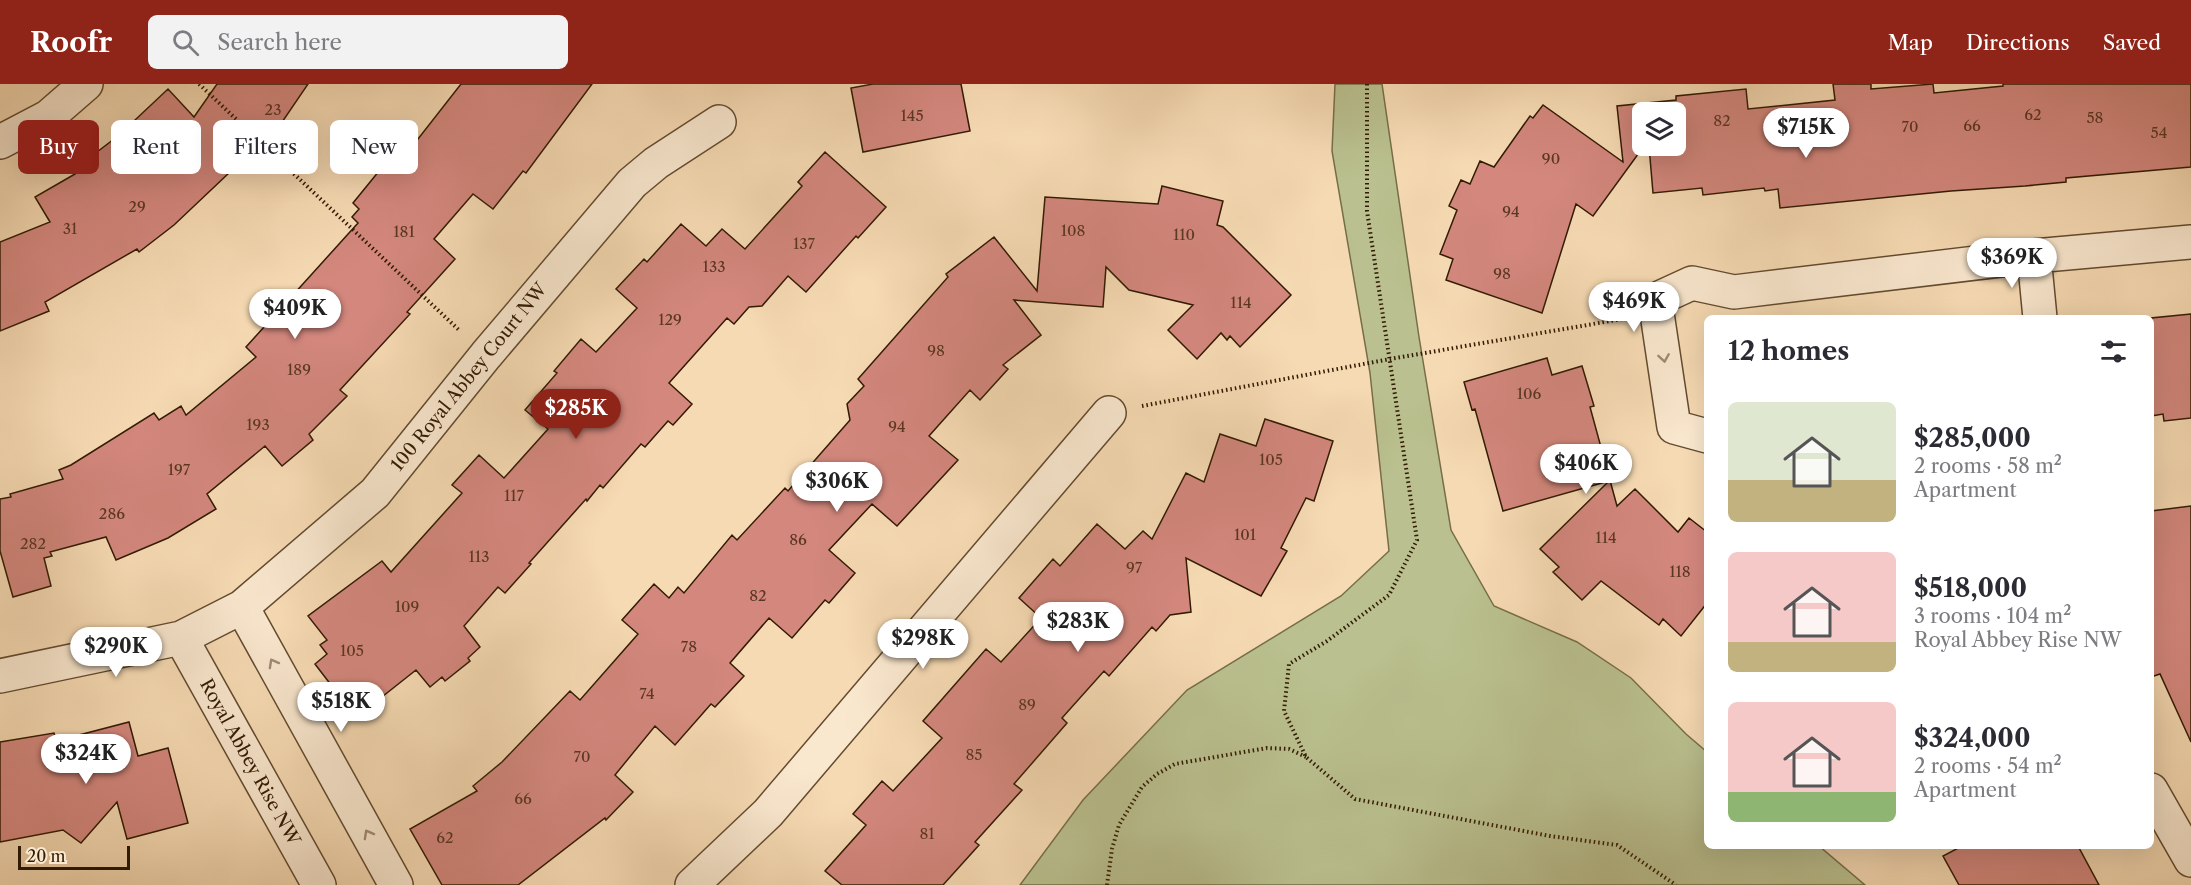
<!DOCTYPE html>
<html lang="en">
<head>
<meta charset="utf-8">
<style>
	:root { --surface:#fff; --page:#f2f2f3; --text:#2b2b33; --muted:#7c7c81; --accent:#8f2418 }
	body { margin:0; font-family:"Libre Caslon Text",serif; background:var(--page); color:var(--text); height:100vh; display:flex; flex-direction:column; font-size:22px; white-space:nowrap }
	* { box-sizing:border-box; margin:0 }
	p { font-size:20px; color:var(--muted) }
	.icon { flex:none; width:33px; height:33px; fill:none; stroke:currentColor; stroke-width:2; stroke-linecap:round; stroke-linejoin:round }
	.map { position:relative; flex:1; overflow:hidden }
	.side { position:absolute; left:1704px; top:231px; width:450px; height:534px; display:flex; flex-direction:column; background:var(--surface); border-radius:9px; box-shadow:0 6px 24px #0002 }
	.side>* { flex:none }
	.hud { position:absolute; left:18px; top:36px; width:570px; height:54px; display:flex; gap:12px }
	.tools { position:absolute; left:1632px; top:18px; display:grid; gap:12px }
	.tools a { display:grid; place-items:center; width:54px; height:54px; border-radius:9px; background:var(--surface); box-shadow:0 6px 24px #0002; font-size:30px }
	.scale { position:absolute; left:18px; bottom:15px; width:112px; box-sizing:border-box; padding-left:6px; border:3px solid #321b03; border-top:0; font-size:16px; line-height:21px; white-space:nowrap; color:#321b03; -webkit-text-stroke:4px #f9e7ce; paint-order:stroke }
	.price { position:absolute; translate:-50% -51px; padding:0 14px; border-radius:21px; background:#fff; color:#222; font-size:20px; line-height:39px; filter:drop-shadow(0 2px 3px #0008) }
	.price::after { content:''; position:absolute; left:50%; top:36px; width:18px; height:14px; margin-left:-9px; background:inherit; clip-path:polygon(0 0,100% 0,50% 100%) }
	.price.on { background:var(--accent); color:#fff }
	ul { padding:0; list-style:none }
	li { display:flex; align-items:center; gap:18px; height:150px; padding:0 24px }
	li span { display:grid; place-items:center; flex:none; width:168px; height:120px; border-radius:9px; color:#555 }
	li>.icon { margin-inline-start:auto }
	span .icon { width:72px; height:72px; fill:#fffc; stroke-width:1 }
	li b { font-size:26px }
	h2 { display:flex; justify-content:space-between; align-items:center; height:72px; padding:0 24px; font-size:26px }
	.pill { padding:0 21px; border-radius:9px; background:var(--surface); box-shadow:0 6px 24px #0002; font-size:21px; line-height:54px }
	.pill.on { background:var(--accent); color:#fff }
	header { display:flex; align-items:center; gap:36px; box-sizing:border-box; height:84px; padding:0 30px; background:var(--accent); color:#fff }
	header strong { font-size:28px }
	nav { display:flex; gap:33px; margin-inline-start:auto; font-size:21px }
	.search { width:420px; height:54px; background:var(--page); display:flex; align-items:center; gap:15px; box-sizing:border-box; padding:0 21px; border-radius:9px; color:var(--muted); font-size:22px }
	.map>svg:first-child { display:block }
	.green { fill:#bac08f; stroke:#766e49; stroke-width:1.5 }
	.building { fill:#d3877d; stroke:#321b03; stroke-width:1.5 }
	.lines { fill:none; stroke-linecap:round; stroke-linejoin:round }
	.street-casing { stroke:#634b2f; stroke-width:36 }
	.path { stroke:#321b03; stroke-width:4; stroke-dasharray:1.5 3; stroke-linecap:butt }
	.street { stroke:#f9e7ce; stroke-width:33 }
	.oneway { stroke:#9f8b73 }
	.labels { text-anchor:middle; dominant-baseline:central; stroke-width:4.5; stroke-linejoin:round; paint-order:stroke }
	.number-label { font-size:15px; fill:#5a3622 }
	.street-label { font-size:18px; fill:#321b03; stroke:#f9e7ce }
</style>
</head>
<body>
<header>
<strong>Roofr</strong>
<div class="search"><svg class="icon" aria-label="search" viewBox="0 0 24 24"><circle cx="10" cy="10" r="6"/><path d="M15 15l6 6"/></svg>Search here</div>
<nav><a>Map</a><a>Directions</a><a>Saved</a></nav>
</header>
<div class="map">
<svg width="2191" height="801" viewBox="0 0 2191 801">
	<rect width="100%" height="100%" fill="#f6dab3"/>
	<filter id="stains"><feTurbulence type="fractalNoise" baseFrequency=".00333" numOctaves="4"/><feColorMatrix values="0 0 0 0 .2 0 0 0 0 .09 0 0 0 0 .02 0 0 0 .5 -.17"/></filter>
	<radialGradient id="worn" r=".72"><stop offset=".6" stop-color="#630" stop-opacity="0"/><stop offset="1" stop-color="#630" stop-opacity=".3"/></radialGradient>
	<path class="green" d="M1335,0h47l37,253 32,193 43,76 83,36 54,36 55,56 21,18v94h112l46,39h-845l63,-85 104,-110 154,-94 48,-45 -19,-178 -38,-222z"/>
	<path class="building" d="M217,0h91l-34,50 -15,-10 -39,37 10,11 -56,53 -35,27 -2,-3 -92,53 4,9 -49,20v-89l50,-20 -15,-25 40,-23 -3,-3 46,-35 50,-47 26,28z
		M461,0h131l-66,89 -3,-2 -30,38 -20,-15 -39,45 21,20 -48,53 3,2 -70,76 7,6 -38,38 4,6 -31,26 -17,-20 -58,48 9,15 -48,29 -52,22 -10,-23 -56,15 2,4 -8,2 7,28 -38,11 -13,-46v-52l11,-2 -1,-3 53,-15 -4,-9 12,-5 83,-52 5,7 22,-14 5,9 70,-58 -10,-10 112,-124 -6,-6 7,-8 -6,-6 57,-70 8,6z
		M873,0h88l9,47 -107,21 -12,-64z
		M1833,0h38v5l62,-5 1,9 69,-7v-2h188v83l-125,11v4l-41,4 -74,5 -171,17 -2,-19 -13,2 -1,-3 -61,7 -1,-7 -49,5 -4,-47h27v-34h-34l2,34 -51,70 -17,-12 -34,109 -96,-33 7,-21 -13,-5 17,-44 -8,-4 12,-26 9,4 10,-23 14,6 36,-51 3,2 10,-13 80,57 -6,-56 59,-6v-4l70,-7 2,20 87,-9z
		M825,68l61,55 -28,31 -2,-2 -50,56 -18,-16 -26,30 -13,1 -15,17 -7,-6 -58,65 23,21 -19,21 -5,-4 -23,26 -4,-3 -38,44 -3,-3 -13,16 -1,-2 -57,64 2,1 -26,29 -7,-6 -34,39 16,21 -12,11 2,3 -25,20 -3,-4 -12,10 -14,-17 -43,34 -2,-2 -17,13 -39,-51 12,-10 -7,-9 7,-5 -19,-24 74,-55 9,11 71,-79 -10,-8 27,-30 25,23 44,-49 -23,-19 32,-37 -3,-2 27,-32 15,13 41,-44 -21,-19 28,-30 3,3 34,-38 25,22 16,-17 23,20 57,-63 -4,-4z
		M1162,102l61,15 -6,24 6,2 68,68 -51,52 -10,-11 -3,4 -6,-7 -24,26 -29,-29 25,-25 -64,-15 -23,-23 -3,40 -89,-7 27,35 -38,30 5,4 -28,31 -10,-10 -41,46 29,24 -61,66 -25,-22 -43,46 26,23 -26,30 -4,-3 -33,38 -23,-20 -39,45 14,13 -29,31 -4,-3 -36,41 -20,-19 -40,49 18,17 -27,28 -1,-2 -87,67h-76l-32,-56 67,-38 -4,-5 29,-24 68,-71 10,9 58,-66 -16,-14 32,-36 15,14 9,-11 6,6 48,-58 5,5 48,-52 3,3 62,-71 -3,-16 17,-18 -6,-7 90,-102 -2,-3 48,-37 43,54 8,-94 113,7z
		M2191,230v104l-27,3 -1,-7 -12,2v-98z
		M1547,274l5,17 30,-9 12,40 -4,1 27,99 18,-17 43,43 11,-14 18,14v71l-26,33 -18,-17 -4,6 -58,-44 -19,19 -29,-28 6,-5 -19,-18 69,-68 -106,30 -28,-102 -3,1 -8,-28z
		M1265,335l68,22 -19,60 -8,-3 -25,50 6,3 -26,45 -75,-38 5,54 -21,3 -14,16 -4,-4 -43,49 -5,-5 -42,47 5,5 -53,61 8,6 -47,52 4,3 -36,40h-101l-17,-14 41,-46 -13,-11 29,-33 11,10 49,-53 -19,-17 63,-72 15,13 40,-44 -22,-20 34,-39 7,7 37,-42 28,25 18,-18 9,8 34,-66 18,9 16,-48 36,12z
		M2191,422v236l-31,-68 -9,3v-166z
		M129,638l9,34 30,-8 20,75 -61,16 -10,-37 -36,41 -18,-13 -63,12v-100l54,-9 2,8z
		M1962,762h116l21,39h-140l-16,-29z"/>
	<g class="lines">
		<defs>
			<path id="street" d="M0,58l48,-25 38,-33
				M2034,172l6,62
				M1707,352l-33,-9 -19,-127 37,-17 42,9 300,-36 157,-14
				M242,523l154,278
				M181,554l138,247
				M0,592l181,-38 61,-31 133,-114 111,-138 146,-172 24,-20 63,-41
				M2151,706l40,70
				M692,801l76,-72 341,-400"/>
		</defs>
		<use href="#street" class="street-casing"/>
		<path class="path" d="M199,0l261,247
			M1367,0v127l50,329 -28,55 -62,46 -38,23 -5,47 22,46 49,42 195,37 67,9 59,40
			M1142,322l248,-47 232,-40
			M1107,801l5,-36 7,-24 23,-38 15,-13 18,-10 92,-16 22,1 17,8"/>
		<use href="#street" class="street"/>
	</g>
	<defs><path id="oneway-chevron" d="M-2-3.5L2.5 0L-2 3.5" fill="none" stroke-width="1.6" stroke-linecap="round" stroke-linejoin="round" transform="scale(1.5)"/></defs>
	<g class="oneway">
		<use href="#oneway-chevron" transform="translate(1664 274) rotate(81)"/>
		<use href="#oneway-chevron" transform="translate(273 579) rotate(-119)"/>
		<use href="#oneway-chevron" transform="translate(368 750) rotate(-119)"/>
	</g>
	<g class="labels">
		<g class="number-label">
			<text x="273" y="25">23</text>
			<text x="2033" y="30">62</text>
			<text x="912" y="31">145</text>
			<text x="2095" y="33">58</text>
			<text x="1722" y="36">82</text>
			<text x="1972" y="41">66</text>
			<text x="1910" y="42">70</text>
			<text x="2159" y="48">54</text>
			<text x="1551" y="74">90</text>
			<text x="137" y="122">29</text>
			<text x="1511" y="127">94</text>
			<text x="70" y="144">31</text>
			<text x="1073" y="146">108</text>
			<text x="404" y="147">181</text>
			<text x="1184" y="150">110</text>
			<text x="804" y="159">137</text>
			<text x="714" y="182">133</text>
			<text x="1502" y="189">98</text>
			<text x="1241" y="218">114</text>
			<text x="670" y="235">129</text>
			<text x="936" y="266">98</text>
			<text x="299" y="285">189</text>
			<text x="1529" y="309">106</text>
			<text x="258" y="340">193</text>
			<text x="897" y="342">94</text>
			<text x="1271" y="375">105</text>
			<text x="179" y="385">197</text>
			<text x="514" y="411">117</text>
			<text x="112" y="429">286</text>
			<text x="1245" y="450">101</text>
			<text x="1606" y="453">114</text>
			<text x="798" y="455">86</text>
			<text x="33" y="459">282</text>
			<text x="479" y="472">113</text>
			<text x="1134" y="483">97</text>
			<text x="1680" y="487">118</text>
			<text x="758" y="511">82</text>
			<text x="407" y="522">109</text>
			<text x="689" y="562">78</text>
			<text x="352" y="566">105</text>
			<text x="647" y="609">74</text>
			<text x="1027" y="620">89</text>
			<text x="974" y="670">85</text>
			<text x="582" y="672">70</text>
			<text x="523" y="714">66</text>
			<text x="927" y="749">81</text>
			<text x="445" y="753">62</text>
		</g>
		<g class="street-label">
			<text transform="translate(469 293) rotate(-51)">100 Royal Abbey Court NW</text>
			<text transform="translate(250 678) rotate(61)">Royal Abbey Rise NW</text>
		</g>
	</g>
	<rect width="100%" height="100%" filter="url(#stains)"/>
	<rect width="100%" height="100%" fill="url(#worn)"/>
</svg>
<div class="tools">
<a><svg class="icon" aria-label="layers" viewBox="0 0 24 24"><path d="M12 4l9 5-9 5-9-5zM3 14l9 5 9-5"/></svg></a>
</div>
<div class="scale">20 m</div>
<b class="price" style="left:1806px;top:75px">$715K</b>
<b class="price" style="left:2012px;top:205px">$369K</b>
<b class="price" style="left:1634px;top:249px">$469K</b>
<b class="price" style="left:295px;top:256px">$409K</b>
<b class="price on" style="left:576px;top:356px">$285K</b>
<b class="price" style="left:1586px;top:411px">$406K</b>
<b class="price" style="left:837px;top:429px">$306K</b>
<b class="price" style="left:1078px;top:569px">$283K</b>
<b class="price" style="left:923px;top:586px">$298K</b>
<b class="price" style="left:116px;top:594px">$290K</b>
<b class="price" style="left:341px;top:649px">$518K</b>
<b class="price" style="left:86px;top:701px">$324K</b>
<div class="hud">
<a class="pill on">Buy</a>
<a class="pill">Rent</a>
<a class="pill">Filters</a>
<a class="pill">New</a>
</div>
<section class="side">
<h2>12 homes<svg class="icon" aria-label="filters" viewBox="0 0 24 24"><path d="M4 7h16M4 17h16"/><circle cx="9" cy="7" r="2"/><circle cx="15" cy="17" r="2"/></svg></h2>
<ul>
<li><span style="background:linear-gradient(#dfe7d0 65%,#c2b280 0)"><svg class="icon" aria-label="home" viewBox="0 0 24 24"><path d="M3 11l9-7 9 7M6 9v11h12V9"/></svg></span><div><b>$285,000</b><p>2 rooms · 58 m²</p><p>Apartment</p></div></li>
<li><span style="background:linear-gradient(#f6c9c9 75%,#c2b280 0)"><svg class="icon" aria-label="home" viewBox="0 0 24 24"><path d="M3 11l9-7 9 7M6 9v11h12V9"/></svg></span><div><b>$518,000</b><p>3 rooms · 104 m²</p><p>Royal Abbey Rise NW</p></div></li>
<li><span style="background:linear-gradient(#f6c9c9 75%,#8fb573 0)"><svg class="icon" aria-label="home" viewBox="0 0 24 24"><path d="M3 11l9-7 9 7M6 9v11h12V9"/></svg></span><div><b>$324,000</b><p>2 rooms · 54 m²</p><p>Apartment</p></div></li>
</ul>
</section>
</div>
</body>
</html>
